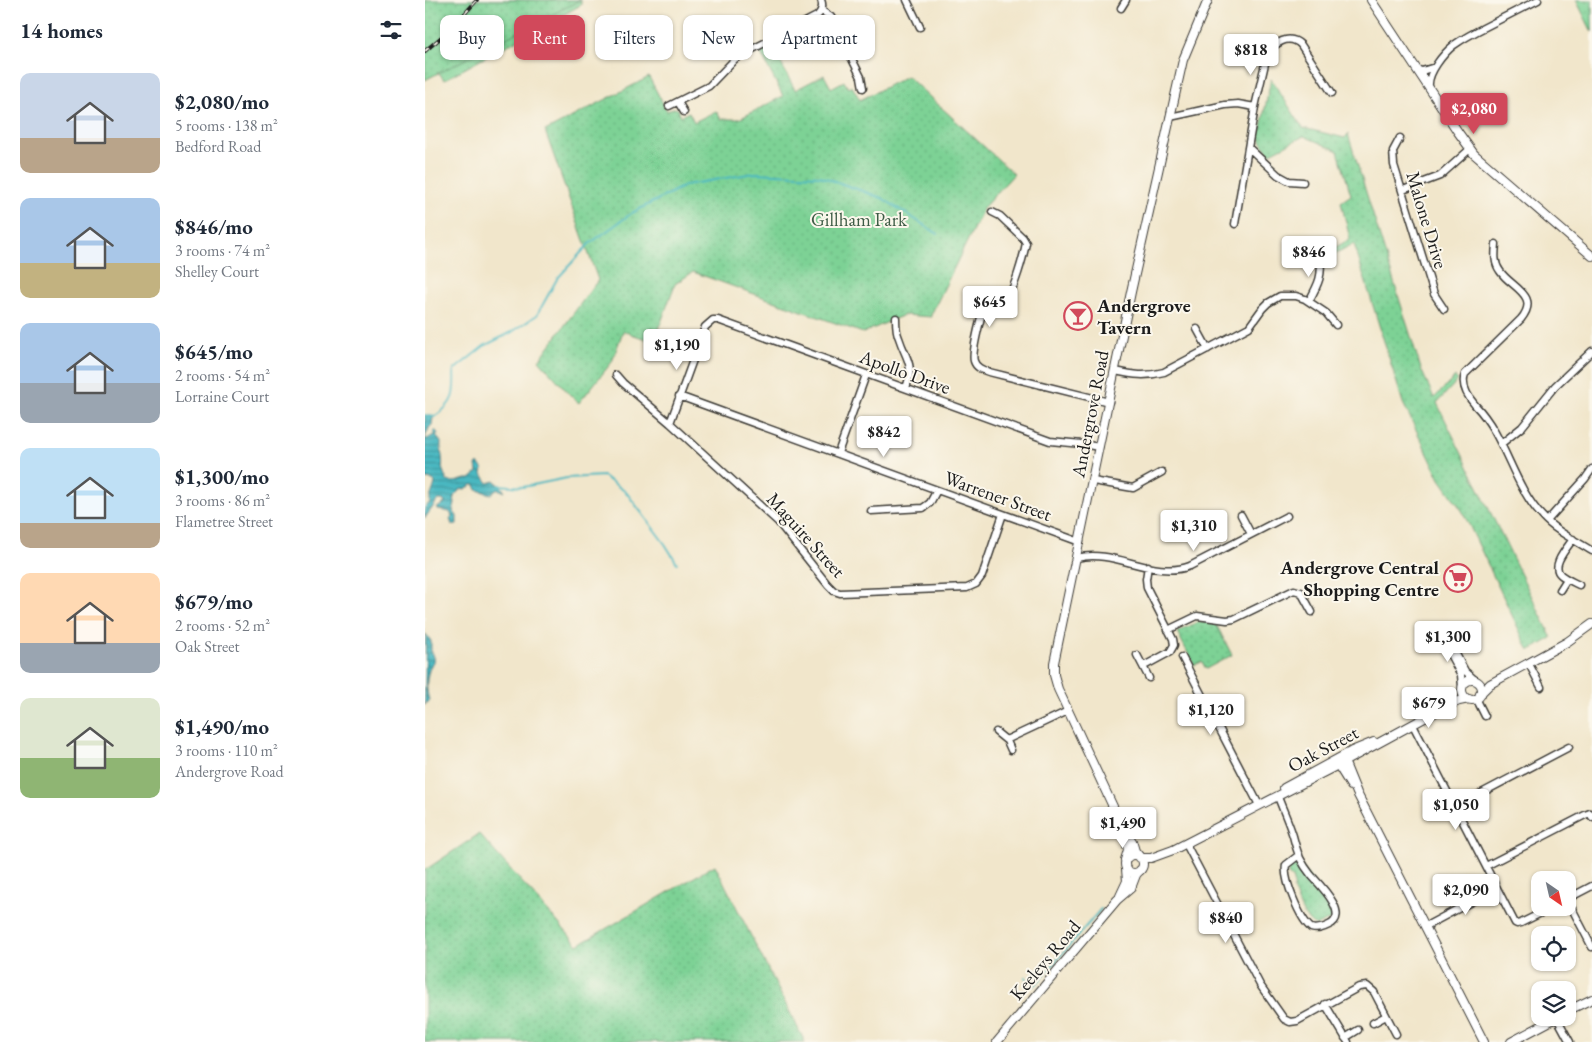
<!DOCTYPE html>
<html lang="en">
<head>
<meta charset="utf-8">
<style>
	:root { --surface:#fff; --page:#f6f6f7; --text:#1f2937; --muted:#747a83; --accent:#d1495b }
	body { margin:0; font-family:"EB Garamond",serif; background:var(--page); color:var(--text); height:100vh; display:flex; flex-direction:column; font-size:19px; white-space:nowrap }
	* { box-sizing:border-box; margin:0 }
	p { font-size:16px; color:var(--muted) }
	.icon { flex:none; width:28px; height:28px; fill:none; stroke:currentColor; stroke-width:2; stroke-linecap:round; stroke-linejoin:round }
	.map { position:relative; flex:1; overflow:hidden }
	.details { display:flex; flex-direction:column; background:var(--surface); width:425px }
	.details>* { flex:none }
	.top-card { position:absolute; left:15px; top:15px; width:475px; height:45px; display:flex; gap:10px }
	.needle { width:32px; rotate:146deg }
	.fabs { position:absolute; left:1106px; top:871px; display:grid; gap:10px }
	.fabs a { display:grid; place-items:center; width:45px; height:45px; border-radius:10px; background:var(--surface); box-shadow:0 1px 4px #0004; font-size:25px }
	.price { position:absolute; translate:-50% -42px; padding:0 11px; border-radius:5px; background:#fff; color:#222; font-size:16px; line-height:32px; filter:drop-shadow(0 1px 2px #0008) }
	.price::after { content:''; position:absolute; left:50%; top:30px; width:15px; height:11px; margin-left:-8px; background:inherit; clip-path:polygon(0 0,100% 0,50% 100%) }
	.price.on { background:var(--accent); color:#fff }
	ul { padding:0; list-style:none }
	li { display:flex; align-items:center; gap:15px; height:125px; padding:0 20px }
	li span { display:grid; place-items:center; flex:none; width:140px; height:100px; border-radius:10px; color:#555 }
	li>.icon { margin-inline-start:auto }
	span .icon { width:60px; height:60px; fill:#fffc; stroke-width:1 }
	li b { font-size:21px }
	h2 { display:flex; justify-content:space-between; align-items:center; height:60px; padding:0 20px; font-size:21px }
	.pill { padding:0 18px; border-radius:10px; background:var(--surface); box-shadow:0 1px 4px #0004; font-size:18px; line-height:45px }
	.pill.on { background:var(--accent); color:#fff }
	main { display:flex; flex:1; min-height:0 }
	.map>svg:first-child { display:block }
	.wetland { fill:url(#wetland-marsh); stroke:#4c7758 }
	.park { fill:url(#park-dots); stroke:#4c7758 }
	.water { fill:url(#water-rules); stroke:#336a6e }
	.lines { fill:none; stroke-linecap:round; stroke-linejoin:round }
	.stream { stroke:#4ab8c1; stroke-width:2 }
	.minor-casing { stroke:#3c3a36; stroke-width:9 }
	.tertiary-casing { stroke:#3c3a36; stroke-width:10 }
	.minor { stroke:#fff; stroke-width:6 }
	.tertiary { stroke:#fff; stroke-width:8 }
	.rail-casing { stroke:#1c1c1c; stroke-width:4 }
	.rail { stroke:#fbf7ec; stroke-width:2; stroke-dasharray:5.5; stroke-linecap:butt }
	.labels { text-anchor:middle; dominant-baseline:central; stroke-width:4; stroke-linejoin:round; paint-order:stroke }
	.park-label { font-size:19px; fill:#3e5c46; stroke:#fbf7ec }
	.street-label { font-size:19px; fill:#1c1c1c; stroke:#fbf7ec }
	.poi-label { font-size:19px; font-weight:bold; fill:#1c1c1c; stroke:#fbf7ec; text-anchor:start }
</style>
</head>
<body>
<main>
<section class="details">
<h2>14 homes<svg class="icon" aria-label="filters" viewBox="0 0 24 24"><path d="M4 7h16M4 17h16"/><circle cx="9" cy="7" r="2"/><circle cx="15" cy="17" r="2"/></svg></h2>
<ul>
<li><span style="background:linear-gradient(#c9d6e8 65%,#b9a48a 0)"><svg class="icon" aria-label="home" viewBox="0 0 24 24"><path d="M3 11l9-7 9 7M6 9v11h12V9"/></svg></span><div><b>$2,080/mo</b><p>5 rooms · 138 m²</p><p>Bedford Road</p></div></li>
<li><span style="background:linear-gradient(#a9c7e8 65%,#c2b280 0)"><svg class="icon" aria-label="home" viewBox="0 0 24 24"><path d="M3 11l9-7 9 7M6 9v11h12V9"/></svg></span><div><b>$846/mo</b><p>3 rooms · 74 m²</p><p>Shelley Court</p></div></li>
<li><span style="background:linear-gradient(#a9c7e8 60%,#9aa5b1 0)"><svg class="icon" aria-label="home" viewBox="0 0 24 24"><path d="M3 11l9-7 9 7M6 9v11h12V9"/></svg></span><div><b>$645/mo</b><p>2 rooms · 54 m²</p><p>Lorraine Court</p></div></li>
<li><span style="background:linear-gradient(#bfe0f5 75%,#b9a48a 0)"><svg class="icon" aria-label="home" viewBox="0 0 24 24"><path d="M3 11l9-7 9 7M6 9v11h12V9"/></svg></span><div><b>$1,300/mo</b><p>3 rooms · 86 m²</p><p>Flametree Street</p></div></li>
<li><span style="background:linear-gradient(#ffd9b3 70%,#9aa5b1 0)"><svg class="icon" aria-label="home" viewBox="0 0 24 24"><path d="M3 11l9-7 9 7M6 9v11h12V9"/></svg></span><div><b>$679/mo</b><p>2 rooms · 52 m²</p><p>Oak Street</p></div></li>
<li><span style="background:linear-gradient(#dfe7d0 60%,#8fb573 0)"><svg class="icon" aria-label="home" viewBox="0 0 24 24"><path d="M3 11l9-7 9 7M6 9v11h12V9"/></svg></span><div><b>$1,490/mo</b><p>3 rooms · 110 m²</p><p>Andergrove Road</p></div></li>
</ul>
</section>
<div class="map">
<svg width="1167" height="1042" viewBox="0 0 1167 1042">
	<defs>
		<pattern id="wetland-marsh" width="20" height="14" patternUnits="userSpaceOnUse" patternTransform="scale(1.25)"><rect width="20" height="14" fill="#7dd295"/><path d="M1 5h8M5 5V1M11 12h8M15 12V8" fill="none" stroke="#6bb480"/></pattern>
		<pattern id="park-dots" width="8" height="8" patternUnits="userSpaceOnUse" patternTransform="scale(1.25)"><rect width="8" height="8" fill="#7dd295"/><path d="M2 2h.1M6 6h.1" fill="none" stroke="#6bb480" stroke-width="1.8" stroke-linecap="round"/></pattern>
		<pattern id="water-rules" width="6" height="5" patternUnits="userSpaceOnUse" patternTransform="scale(1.25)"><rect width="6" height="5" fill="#4ab8c1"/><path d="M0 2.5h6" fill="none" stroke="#3d959c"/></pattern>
	</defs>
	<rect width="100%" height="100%" fill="#fbf7ec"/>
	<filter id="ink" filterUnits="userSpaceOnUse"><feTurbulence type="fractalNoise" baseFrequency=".02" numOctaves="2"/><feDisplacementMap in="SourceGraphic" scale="10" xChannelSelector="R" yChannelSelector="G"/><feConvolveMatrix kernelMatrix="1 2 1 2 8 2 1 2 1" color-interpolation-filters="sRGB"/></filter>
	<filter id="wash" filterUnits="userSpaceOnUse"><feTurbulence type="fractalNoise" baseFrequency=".0096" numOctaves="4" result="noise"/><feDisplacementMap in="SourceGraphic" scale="20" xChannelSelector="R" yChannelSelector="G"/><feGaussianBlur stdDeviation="1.12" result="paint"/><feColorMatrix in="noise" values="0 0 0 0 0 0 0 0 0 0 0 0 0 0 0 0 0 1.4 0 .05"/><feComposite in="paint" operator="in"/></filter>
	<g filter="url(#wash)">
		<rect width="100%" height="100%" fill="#f1e6cb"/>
		<path class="wetland" d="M65,0h91v5l-137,75 -13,-19z"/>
		<path class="park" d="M0,0h155l-155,80z
			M1151,0h16v32z
			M347,46l23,44 29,-15 7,13 13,-7 4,7 4,-2 8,14 47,-24 107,98 -30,33 -53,108 1,2 -28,-2 -41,18 -170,-61 -18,12 -21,58 -31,-11 -11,31 -33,41 -7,-6 -33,-37 59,-80 -53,-149 104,-54 18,34 7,-3 4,1 3,7 8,-4 5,10 22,-11 5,8h18l44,-23 -23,-44z
			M846,79l32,49 42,10 3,-4 73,235 13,29 21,-21 3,3 -21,23 115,235 -23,13 -58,-122 -8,-17 -23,-33 -37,-76 -49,-159 -24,12 -1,-5 21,-12 -9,-37 10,-7 -13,-44 -34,-15 -35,18 -10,-17z
			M773,622l18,2 16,31 -26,14 -4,-7 -8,3 -17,-33z
			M54,834l99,111 137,-80 90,177h-380v-172z
			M870,863l5,1 14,19v2l8,8h2c5,8 14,19 6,28l-2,-1 -9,4 -2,2c-13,-3 -19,-25 -24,-37l2,-1 -3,-10 -2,-1 -2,-3 1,-8z"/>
		<path class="water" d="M0,415l7,1 1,2 -1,7 -3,3 -4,10 2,1 7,-4v-4l1,-1 3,3 -2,3 5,6c-1,9 3,18 1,26l5,13c10,3 15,-3 23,-2l7,-6 -1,-8 2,-2 5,6 -1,5 6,9 7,-2 6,5 4,6 -7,-3 -7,5 -14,-4 -2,-5h-3l-7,4h-4l-7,7 1,7 -2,8 4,5v8l-5,1 -2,-6 2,-3 -2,-4 -12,-2 -1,-2 8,-5 -2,-3h-5l-13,18v-11l5,-4c-1,-7 4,-13 5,-21l-2,-2 -8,-1z
			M1,634l5,7v10l3,9c-8,12 -9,27 -5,40l-4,5z"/>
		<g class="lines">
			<path class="stream" d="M0,415l9,2c21,-14 21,-23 20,-47l30,-24 28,-14 25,-17 20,-36 32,-35 43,-31 54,-28 68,-12 66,3 62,22 56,36
				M74,485l24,2 44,-9 36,-2 23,16 39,52 12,19
				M600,977l8,9 3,-2 65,-75"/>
		</g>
	</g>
	<g filter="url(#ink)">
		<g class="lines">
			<defs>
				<path id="minor" d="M482,0l13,27
					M696,8l5,-8
					M397,11l9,6 30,60 2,11
					M992,70l5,1 13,-4
					M1004,87c-2,-14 15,-34 25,-42 11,-8 23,-14 35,-20 16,-8 33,-17 49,-25
					M253,102l6,10
					M244,106l40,-20 26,-27 8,-5 74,-38c4,-4 7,-9 4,-16
					M745,117l55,-12 13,-1 17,3
					M975,138l-7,13 1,14 40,129 10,15
					M824,148l29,27 11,6 14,1
					M978,190l37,-14 30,-27
					M567,212l8,4 23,22 3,5c-2,11 -12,49 -20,56 -8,6 -18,5 -24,14 -2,9 -11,40 -8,48 2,7 9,9 15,11l120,30
					M810,224l20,-117 12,-52c7,-12 22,-22 34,-10l31,48
					M1071,244c-1,10 -2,19 4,27 10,16 41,24 21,48l-56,55c-4,11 3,23 10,31 31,32 37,79 67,111 13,15 33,24 50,35
					M884,301c9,-16 15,-27 10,-46
					M471,318c0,7 0,14 3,20 7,22 16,25 7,50
					M772,329l11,20
					M690,371c19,4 30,6 49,1l85,-45 13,-18 6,-6 12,-7h16l9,3 21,14 10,12
					M191,375l7,8 47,40 108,99 50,63 6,6 6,2 127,-5 9,-4 6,-8 21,-62
					M254,396l401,146
					M245,423l35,-96 8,-7h5l332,121 32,3 17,3
					M1076,444l21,-17 33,-41 37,-35
					M413,453l28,-78
					M668,481l40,7 29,-16
					M446,511l52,-3 7,-5 7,-13
					M816,515l10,19
					M1122,521l38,-42 7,-10
					M1148,539c-6,9 -23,27 -12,36 5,4 12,7 18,10
					M652,558c37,-10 76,22 113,8l97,-50
					M1135,590l7,-11
					M743,630l29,-14 30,4 7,-1 60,-29 7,2 11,20
					M712,655l12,23
					M757,657l77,148
					M1104,664l12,23
					M719,666l26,-14 4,-7 -1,-6 -26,-51 -1,-9 2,-13
					M1037,687l-1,-12 -23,-43 4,-4 23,43 10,9
					M1051,698l9,18
					M988,725l102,198 2,1 4,-1 30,-15
					M571,732l11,9 4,9
					M581,740l62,-29
					M853,797c5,13 11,26 15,39 2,8 4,15 7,22 3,6 7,12 11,17 8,9 40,40 18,50 -6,3 -11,5 -18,3 -11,-9 -28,-49 -25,-63l13,-10
					M1030,807l114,-60
					M761,844l74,141 24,34 6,3 7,-1 62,-34 8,-1 7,6 22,42
					M1061,866l99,-51 5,-2 2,4
					M1142,899l25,48
					M1142,899l25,-13
					M1001,926l71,-38
					M900,1004l23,38
					M1132,1018l13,24
					M948,1023l13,-7
					M920,1038l13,-8"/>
				<path id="tertiary" d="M946,0l87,132 16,22 118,102
					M1037 690a10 10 0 1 1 20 0a10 10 0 1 1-20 0Z
					M1055,694l10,-10 77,-42 25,-18
					M913,759l6,3 2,4 11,27 127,249
					M913,761v4l13,21
					M859,788l68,-37 22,-9
					M700,834l3,16 -3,10
					M700 864a9 9 0 1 1 18 0a9 9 0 1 1-18 0Z
					M715,857l-5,-6 -3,-10 -9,-13 -65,-139 -4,-14v-12l77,-371 52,-232 25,-60
					M715,858h11l22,-8 165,-85 103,-56 18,-8 10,-2
					M695,896l7,-15 -1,-12
					M1142,1011l25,-12
					M572,1042l120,-142 14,-12 5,-13 4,-5
					M1086,1042l45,-24"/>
			</defs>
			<use href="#minor" class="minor-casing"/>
			<use href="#tertiary" class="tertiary-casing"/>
			<use href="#minor" class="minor"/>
			<use href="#tertiary" class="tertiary"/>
			<defs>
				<path id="rail" d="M0,51l26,-22 26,-29"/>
			</defs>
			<use href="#rail" class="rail-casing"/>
			<use href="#rail" class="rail"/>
		</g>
	</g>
	<defs>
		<symbol id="bar-ring" viewBox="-11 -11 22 22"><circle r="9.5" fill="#fbf7ec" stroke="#d1495b" stroke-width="1.5"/><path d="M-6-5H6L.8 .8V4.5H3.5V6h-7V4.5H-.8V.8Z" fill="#d1495b"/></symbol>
		<symbol id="supermarket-ring" viewBox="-11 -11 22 22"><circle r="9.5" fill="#fbf7ec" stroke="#d1495b" stroke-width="1.5"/><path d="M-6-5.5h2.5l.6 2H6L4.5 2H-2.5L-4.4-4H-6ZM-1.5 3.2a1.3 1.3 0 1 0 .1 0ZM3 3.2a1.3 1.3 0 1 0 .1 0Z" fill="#d1495b"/></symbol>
	</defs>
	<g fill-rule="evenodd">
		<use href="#bar-ring" x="637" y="300" width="32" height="32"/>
		<use href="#supermarket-ring" x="1017" y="562" width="32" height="32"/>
	</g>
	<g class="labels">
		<g class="park-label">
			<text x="434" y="219">Gillham Park</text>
		</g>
		<g class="street-label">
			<text transform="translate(1002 220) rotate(73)">Malone Drive</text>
			<text transform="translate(480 372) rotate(20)">Apollo Drive</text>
			<text transform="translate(665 414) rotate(-79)">Andergrove Road</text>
			<text transform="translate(573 496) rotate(20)">Warrener Street</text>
			<text transform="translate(381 535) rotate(48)">Maguire Street</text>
			<text transform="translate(898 749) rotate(-28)">Oak Street</text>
			<text transform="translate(620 960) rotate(-50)">Keeleys Road</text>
		</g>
		<g class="poi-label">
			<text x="672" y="305">Andergrove<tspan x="672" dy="22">Tavern</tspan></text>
			<text x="1014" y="567" text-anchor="end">Andergrove Central<tspan x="1014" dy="22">Shopping Centre</tspan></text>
		</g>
	</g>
</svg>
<div class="fabs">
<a><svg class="needle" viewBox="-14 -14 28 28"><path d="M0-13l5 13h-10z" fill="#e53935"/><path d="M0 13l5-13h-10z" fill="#747a83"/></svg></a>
<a><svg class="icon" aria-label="locate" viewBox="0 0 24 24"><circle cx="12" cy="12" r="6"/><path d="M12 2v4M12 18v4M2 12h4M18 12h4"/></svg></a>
<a><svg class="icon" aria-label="layers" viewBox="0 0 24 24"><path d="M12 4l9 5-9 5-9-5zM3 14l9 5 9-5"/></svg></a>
</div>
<b class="price" style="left:826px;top:76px">$818</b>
<b class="price on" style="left:1049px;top:135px">$2,080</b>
<b class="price" style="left:884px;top:278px">$846</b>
<b class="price" style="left:565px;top:328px">$645</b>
<b class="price" style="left:252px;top:371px">$1,190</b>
<b class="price" style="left:459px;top:458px">$842</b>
<b class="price" style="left:769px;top:552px">$1,310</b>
<b class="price" style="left:1023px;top:663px">$1,300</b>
<b class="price" style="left:1004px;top:729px">$679</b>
<b class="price" style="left:786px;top:736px">$1,120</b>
<b class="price" style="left:1031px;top:831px">$1,050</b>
<b class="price" style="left:698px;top:849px">$1,490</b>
<b class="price" style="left:1041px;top:916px">$2,090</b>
<b class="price" style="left:801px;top:944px">$840</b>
<div class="top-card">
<a class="pill">Buy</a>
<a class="pill on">Rent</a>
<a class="pill">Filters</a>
<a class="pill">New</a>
<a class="pill">Apartment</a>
</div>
</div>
</main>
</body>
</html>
